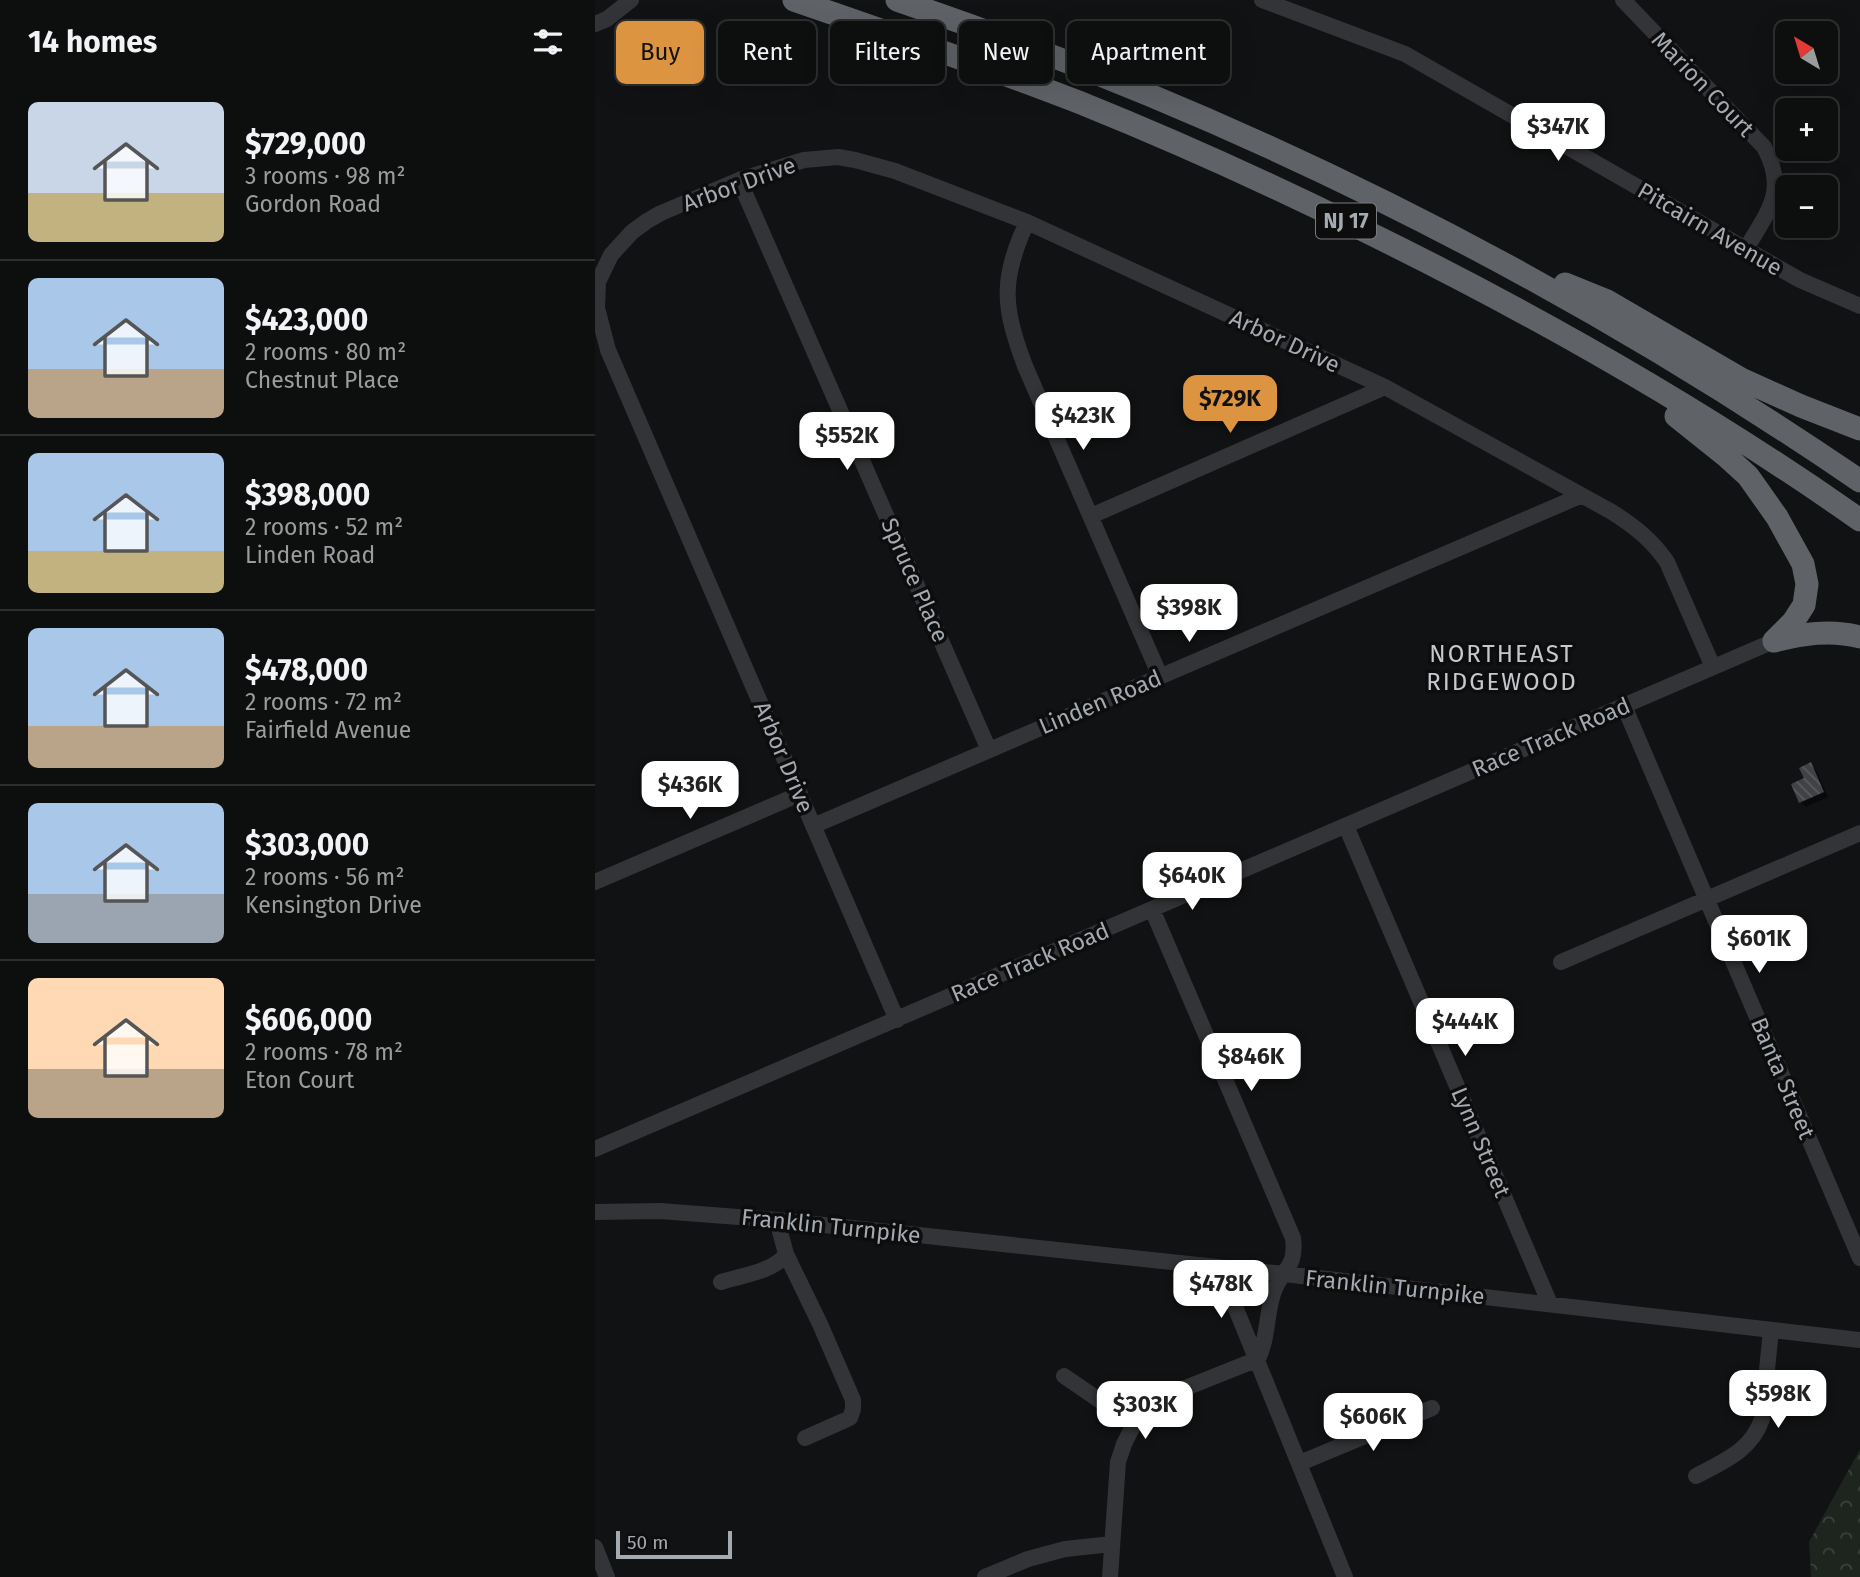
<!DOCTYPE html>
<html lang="en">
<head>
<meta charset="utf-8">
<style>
	:root { --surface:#0d0e0e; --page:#161717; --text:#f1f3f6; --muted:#9a9c9e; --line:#2d2e2e; --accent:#dc9440 }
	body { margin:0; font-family:"Fira Sans",sans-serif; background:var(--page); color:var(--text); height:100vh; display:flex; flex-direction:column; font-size:26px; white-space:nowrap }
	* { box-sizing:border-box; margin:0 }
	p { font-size:23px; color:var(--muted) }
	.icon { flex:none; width:38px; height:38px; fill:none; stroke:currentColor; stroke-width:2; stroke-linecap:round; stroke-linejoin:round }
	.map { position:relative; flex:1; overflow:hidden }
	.drawer { display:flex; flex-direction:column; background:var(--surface); width:595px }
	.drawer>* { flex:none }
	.hud { position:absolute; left:21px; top:21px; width:665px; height:63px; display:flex; gap:14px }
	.needle { width:46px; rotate:322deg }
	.tools { position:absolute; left:1180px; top:21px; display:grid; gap:14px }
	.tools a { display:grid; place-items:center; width:63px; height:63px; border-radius:10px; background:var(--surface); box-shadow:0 7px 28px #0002,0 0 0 2px var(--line); font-size:35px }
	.scale { position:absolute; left:21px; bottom:18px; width:116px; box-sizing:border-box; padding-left:7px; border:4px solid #a4aab2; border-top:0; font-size:19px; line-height:24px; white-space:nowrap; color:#a4aab2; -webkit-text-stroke:5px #0d0d0e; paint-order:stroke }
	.price { position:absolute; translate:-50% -60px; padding:0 16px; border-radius:14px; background:#fff; color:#222; font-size:23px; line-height:46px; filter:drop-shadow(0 2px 4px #0008) }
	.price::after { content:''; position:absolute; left:50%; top:42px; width:21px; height:16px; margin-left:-10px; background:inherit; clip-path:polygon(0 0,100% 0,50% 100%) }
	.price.current { background:var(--accent); color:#111 }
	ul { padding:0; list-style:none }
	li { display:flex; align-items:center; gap:21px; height:175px; padding:0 28px }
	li+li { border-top:2px solid var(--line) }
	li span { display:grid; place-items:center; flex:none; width:196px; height:140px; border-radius:10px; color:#555 }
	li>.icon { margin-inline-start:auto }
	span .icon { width:84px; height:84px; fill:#fffc; stroke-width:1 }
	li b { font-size:30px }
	h2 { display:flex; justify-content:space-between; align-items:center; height:84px; padding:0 28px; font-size:30px }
	.chip { padding:0 24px; border-radius:10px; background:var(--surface); box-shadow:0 7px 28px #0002,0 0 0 2px var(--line); font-size:24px; line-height:63px }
	.chip.current { background:var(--accent); color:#111 }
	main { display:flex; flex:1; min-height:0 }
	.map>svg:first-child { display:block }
	.park { fill:url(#park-crowns) }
	.shadow { fill:#0007 }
	.building { fill:url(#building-back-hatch) }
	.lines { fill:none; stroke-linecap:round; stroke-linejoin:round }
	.minor { stroke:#333437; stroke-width:16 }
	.highway { stroke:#5f6368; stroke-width:23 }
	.labels { text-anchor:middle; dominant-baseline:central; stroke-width:7; stroke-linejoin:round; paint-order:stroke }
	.shield { fill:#0d0d0e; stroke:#777b81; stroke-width:2 }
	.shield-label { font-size:21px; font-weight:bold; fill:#a4aab2 }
	.street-label { font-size:23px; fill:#a4aab2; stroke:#0d0d0e }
	.neighbourhood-label { font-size:24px; letter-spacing:2px; fill:#c5c9ce; stroke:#0d0d0e }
</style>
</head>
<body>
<main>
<section class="drawer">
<h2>14 homes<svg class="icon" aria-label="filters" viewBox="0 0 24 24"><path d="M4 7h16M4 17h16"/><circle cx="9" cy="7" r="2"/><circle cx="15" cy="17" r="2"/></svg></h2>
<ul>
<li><span style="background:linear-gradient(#c9d6e8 65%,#c2b280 0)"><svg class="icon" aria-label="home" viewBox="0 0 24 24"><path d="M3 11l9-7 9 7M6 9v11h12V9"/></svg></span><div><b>$729,000</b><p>3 rooms · 98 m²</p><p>Gordon Road</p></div></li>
<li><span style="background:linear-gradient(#a9c7e8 65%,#b9a48a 0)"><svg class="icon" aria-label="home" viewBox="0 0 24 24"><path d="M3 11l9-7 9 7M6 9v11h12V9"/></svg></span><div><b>$423,000</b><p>2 rooms · 80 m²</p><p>Chestnut Place</p></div></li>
<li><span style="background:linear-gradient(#a9c7e8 70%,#c2b280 0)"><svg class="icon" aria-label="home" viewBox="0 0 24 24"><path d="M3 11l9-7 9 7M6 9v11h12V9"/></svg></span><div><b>$398,000</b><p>2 rooms · 52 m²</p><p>Linden Road</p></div></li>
<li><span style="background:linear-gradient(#a9c7e8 70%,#b9a48a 0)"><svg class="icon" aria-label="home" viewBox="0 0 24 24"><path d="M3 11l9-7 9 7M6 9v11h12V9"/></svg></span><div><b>$478,000</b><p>2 rooms · 72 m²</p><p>Fairfield Avenue</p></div></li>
<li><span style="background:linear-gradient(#a9c7e8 65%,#9aa5b1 0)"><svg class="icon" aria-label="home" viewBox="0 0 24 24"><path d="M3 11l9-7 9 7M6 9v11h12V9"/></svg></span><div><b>$303,000</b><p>2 rooms · 56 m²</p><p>Kensington Drive</p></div></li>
<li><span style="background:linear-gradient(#ffd9b3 65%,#b9a48a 0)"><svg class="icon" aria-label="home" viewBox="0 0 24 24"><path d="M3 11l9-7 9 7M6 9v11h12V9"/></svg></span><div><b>$606,000</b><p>2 rooms · 78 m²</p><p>Eton Court</p></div></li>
</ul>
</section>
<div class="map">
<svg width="1265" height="1577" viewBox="0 0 1265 1577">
	<defs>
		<pattern id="park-crowns" width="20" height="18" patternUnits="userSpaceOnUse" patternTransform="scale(1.75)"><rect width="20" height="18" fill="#1e251e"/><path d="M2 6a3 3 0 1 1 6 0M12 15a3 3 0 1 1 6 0" fill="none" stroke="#3c423c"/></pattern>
		<pattern id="building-back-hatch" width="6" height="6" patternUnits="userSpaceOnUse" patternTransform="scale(1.75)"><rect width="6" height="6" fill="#414246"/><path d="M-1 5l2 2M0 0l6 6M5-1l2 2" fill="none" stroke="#595b5e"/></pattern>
	</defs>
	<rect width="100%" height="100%" fill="#111213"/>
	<path class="park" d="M1265,1449v128h-49l-2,-35z"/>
	<path class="shadow" d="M1216,765l5,5 12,27 -22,10 -5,-5z"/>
	<path class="building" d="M1216,762l13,30 -25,11 -8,-19 13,-6 -5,-10z"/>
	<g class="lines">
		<path class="minor" d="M667,0l143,54 395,226 60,26
			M1028,0l141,147c24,44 4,64 -18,102
			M0,24l12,-5 24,-19
			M144,180l250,570
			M432,222c-27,59 -24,85 -2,144l135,310
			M496,516l294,-129
			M1029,706l236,552
			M218,826l767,-330
			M751,826l204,478
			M0,882l205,-88
			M557,909l141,329c4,32 -12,30 -20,56 -7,22 -5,44 -15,65
			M966,962l299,-129
			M302,1020l-289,-670 -11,-42 1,-26 13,-27 21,-23 15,-11 14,-8 78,-33 65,-20 34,-3 17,3 40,11 132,51 358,165 227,125c22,14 40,28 55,50l46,105
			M0,1149l1179,-508
			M0,1212l65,-1 117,9 507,54 576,66
			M191,1254l34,70 33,76v9l-3,9 -45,20
			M624,1267l126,310
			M126,1282c20,-6 54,-11 65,-28l-9,-34
			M469,1376l70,48
			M705,1463l132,-55
			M1101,1476c28,-15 55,-25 66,-57l9,-89
			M0,1547l12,30
			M390,1577l43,-18 37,-10 47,-5
			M515,1577l8,-115 6,-18 10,-20 14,-16 20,-13 90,-36"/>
		<path class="highway" d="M199,0c96,33 192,66 287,103 94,38 187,80 278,125 174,85 343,181 501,292
			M302,0c341,115 666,278 963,481
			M970,284l42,17 134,78 60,27 59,23
			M1081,416l50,40 22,20 29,41 26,47 4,20 -3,21 -11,17 -19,19
			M1179,641c29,-7 56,-12 86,-4"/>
	</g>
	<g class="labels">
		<rect class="shield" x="721" y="203.5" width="60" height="35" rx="5"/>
		<g class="shield-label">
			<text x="751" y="221">NJ 17</text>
		</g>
		<g class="street-label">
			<text transform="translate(1108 84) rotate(46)">Marion Court</text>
			<text transform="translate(144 184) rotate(-20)">Arbor Drive</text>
			<text transform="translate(1115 229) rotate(30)">Pitcairn Avenue</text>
			<text transform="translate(690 341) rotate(25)">Arbor Drive</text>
			<text transform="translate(320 580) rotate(66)">Spruce Place</text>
			<text transform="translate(505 702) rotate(-23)">Linden Road</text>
			<text transform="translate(956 737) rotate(-23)">Race Track Road</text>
			<text transform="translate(189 757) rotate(67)">Arbor Drive</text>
			<text transform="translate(435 962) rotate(-23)">Race Track Road</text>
			<text transform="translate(1188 1078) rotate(67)">Banta Street</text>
			<text transform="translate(886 1142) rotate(67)">Lynn Street</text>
			<text transform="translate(236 1226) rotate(6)">Franklin Turnpike</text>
			<text transform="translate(800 1287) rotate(6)">Franklin Turnpike</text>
		</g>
		<g class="neighbourhood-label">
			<text x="907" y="654">NORTHEAST<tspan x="907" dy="28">RIDGEWOOD</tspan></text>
		</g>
	</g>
</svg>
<div class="tools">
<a><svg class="needle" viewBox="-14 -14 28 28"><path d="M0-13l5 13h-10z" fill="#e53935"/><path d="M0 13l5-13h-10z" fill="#9a9c9e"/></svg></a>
<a>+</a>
<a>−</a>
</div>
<div class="scale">50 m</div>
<b class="price" style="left:963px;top:163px">$347K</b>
<b class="price current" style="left:635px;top:435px">$729K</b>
<b class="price" style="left:488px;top:452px">$423K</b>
<b class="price" style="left:252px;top:472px">$552K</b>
<b class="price" style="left:594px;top:644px">$398K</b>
<b class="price" style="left:95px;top:821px">$436K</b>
<b class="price" style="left:597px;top:912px">$640K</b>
<b class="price" style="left:1164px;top:975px">$601K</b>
<b class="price" style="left:870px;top:1058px">$444K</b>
<b class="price" style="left:656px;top:1093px">$846K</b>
<b class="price" style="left:626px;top:1320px">$478K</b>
<b class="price" style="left:1183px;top:1430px">$598K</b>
<b class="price" style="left:550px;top:1441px">$303K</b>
<b class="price" style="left:778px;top:1453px">$606K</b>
<div class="hud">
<a class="chip current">Buy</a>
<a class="chip">Rent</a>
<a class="chip">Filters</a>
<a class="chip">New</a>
<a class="chip">Apartment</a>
</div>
</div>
</main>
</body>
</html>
